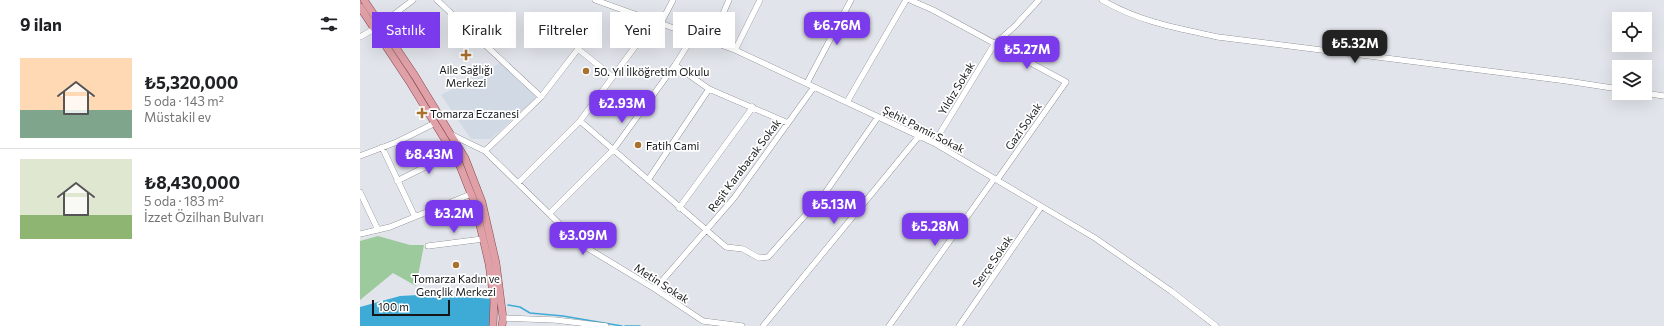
<!DOCTYPE html>
<html lang="tr">
<head>
<meta charset="utf-8">
<style>
	:root { --surface:#fff; --page:#f6f6f6; --text:#202124; --muted:#757577; --line:#e0e0e0; --accent:#7c3aed }
	body { margin:0; font-family:Commissioner,sans-serif; background:var(--page); color:var(--text); height:100vh; display:flex; flex-direction:column; font-size:15px; white-space:nowrap }
	* { box-sizing:border-box; margin:0 }
	p { font-size:13px; color:var(--muted) }
	.icon { flex:none; width:22px; height:22px; fill:none; stroke:currentColor; stroke-width:2; stroke-linecap:round; stroke-linejoin:round }
	.map { position:relative; flex:1; overflow:hidden }
	.panel { display:flex; flex-direction:column; background:var(--surface); width:360px }
	.panel>* { flex:none }
	.top-card { position:absolute; left:12px; top:12px; width:380px; height:36px; display:flex; gap:8px }
	.buttons { position:absolute; left:1252px; top:12px; display:grid; gap:8px }
	.buttons a { display:grid; place-items:center; width:40px; height:40px; border-radius:0px; background:var(--surface); box-shadow:0 4px 16px #0002; font-size:20px }
	.scale { position:absolute; left:12px; bottom:10px; width:78px; box-sizing:border-box; padding-left:4px; border:2px solid #151618; border-top:0; font-size:11px; line-height:14px; white-space:nowrap; color:#151618; -webkit-text-stroke:3px #fff; paint-order:stroke }
	.price { position:absolute; translate:-50% -34px; padding:0 9px; border-radius:8px; background:var(--accent); color:#fff; font-size:13px; line-height:26px; filter:drop-shadow(0 1px 2px #0008) }
	.price::after { content:''; position:absolute; left:50%; top:24px; width:12px; height:9px; margin-left:-6px; background:inherit; clip-path:polygon(0 0,100% 0,50% 100%) }
	.price.current { background:#222; color:#fff }
	ul { padding:0; list-style:none }
	li { display:flex; align-items:center; gap:12px; height:100px; padding:0 20px }
	li+li { border-top:1px solid var(--line) }
	li span { display:grid; place-items:center; flex:none; width:112px; height:80px; border-radius:0px; color:#555 }
	li>.icon { margin-inline-start:auto }
	span .icon { width:48px; height:48px; fill:#fffc; stroke-width:1 }
	li b { font-size:17px }
	h2 { display:flex; justify-content:space-between; align-items:center; height:48px; padding:0 20px; font-size:17px }
	.chip { padding:0 14px; border-radius:0px; background:var(--surface); box-shadow:0 4px 16px #0002; font-size:14px; line-height:36px }
	.chip.current { background:var(--accent); color:#fff }
	main { display:flex; flex:1; min-height:0 }
	.map>svg:first-child { display:block }
	.built { fill:#d1d9e5 }
	.green { fill:#9dca9d }
	.water { fill:#3eabd6 }
	.lines { fill:none; stroke-linecap:round; stroke-linejoin:round }
	.stream { stroke:#3eabd6; stroke-width:1.5 }
	.minor-casing { stroke:#696c71; stroke-width:6 }
	.major-casing { stroke:#8a474f; stroke-width:8 }
	.minor { stroke:#fff; stroke-width:5.5 }
	.major { stroke:#dfa1a7; stroke-width:7 }
	.poi-dot { fill:#a9712e; stroke:#fff; stroke-width:1.5 }
	.labels { text-anchor:middle; dominant-baseline:central; stroke-width:3.5; stroke-linejoin:round; paint-order:stroke }
	.poi-label { font-size:11px; fill:#151618; stroke:#fff; text-anchor:start }
	.street-label { font-size:11px; fill:#151618; stroke:#fff }
</style>
</head>
<body>
<main>
<section class="panel">
<h2>9 ilan<svg class="icon" aria-label="filters" viewBox="0 0 24 24"><path d="M4 7h16M4 17h16"/><circle cx="9" cy="7" r="2"/><circle cx="15" cy="17" r="2"/></svg></h2>
<ul>
<li><span style="background:linear-gradient(#ffd9b3 65%,#7fa58c 0)"><svg class="icon" aria-label="home" viewBox="0 0 24 24"><path d="M3 11l9-7 9 7M6 9v11h12V9"/></svg></span><div><b>₺5,320,000</b><p>5 oda · 143 m²</p><p>Müstakil ev</p></div></li>
<li><span style="background:linear-gradient(#dfe7d0 70%,#8fb573 0)"><svg class="icon" aria-label="home" viewBox="0 0 24 24"><path d="M3 11l9-7 9 7M6 9v11h12V9"/></svg></span><div><b>₺8,430,000</b><p>5 oda · 183 m²</p><p>İzzet Özilhan Bulvarı</p></div></li>
</ul>
</section>
<div class="map">
<svg width="1304" height="326" viewBox="0 0 1304 326">
	<rect width="100%" height="100%" fill="#e1e4ea"/>
	<path class="built" d="M140,63l37,34 -46,42h-20l-30,-44z"/>
	<path class="green" d="M18,236l32,9h14l-8,41 -23,-13 -33,27v-59z"/>
	<path class="water" d="M77,294l54,5 1,27h-132v-19l40,-11z"/>
	<g class="lines">
		<path class="stream" d="M148,305l12,2 10,6 33,3 59,10
			M265,326h15"/>
		<defs>
			<path id="minor" d="M77,0l104,97
				M235,0l140,50 199,93 161,95 76,53 45,35
				M550,0l23,10 133,72 -69,98
				M742,0c38,22 74,28 116,37l349,44 52,8
				M301,23l12,-23
				M20,25l33,-25
				M0,37l14,-8
				M351,41l18,-41
				M636,43l19,-17 24,-26
				M375,50l25,-50
				M315,65l34,24 79,34
				M447,83l44,-83
				M1284,93l20,3
				M487,102l59,-102
				M220,121l146,126 17,2 16,9 9,-1 57,-64 53,-76
				M90,134l35,17 94,92 76,46 48,32 39,5
				M574,143l61,-100
				M22,147l33,70
				M125,151l56,-54 37,-48 35,28
				M0,156l37,-14 38,-19
				M288,180l61,-91
				M37,181l56,-28
				M158,183l62,-62 74,-100
				M0,192l18,38
				M319,208l74,-101
				M190,213l63,-63 62,-85 19,-30
				M0,234l30,-7 81,-33
				M68,246l55,-7
				M295,289l79,-91 80,-111
				M143,318l52,2 51,6
				M403,326l156,-190
				M529,326l105,-147
				M599,326l82,-119"/>
			<path id="major" d="M4,0l51,76 50,82 17,44 14,61 7,55 -1,8
				M0,7l49,74 49,80 17,43 14,60 5,37 -1,25"/>
		</defs>
		<use href="#minor" class="minor-casing"/>
		<use href="#major" class="major-casing"/>
		<use href="#minor" class="minor"/>
		<use href="#major" class="major"/>
	</g>
	<g class="poi-dot">
		<path d="M104 49h4v4h4v4h-4v4h-4v-4h-4v-4h4z"/>
		<circle cx="226" cy="71" r="4"/>
		<path d="M60 107h4v4h4v4h-4v4h-4v-4h-4v-4h4z"/>
		<circle cx="278" cy="145" r="4"/>
		<circle cx="96" cy="265" r="4"/>
	</g>
	<g class="labels">
		<g class="poi-label">
			<text x="106" y="69" text-anchor="middle">Aile Sağlığı<tspan x="106" dy="13">Merkezi</tspan></text>
			<text x="234" y="71">50. Yıl İlköğretim Okulu</text>
			<text x="70" y="113">Tomarza Eczanesi</text>
			<text x="286" y="145">Fatih Cami</text>
			<text x="96" y="278" text-anchor="middle">Tomarza Kadın ve<tspan x="96" dy="13">Gençlik Merkezi</tspan></text>
		</g>
		<g class="street-label">
			<text transform="translate(596 88) rotate(-59)">Yıldız Sokak</text>
			<text transform="translate(663 126) rotate(-55)">Gazi Sokak</text>
			<text transform="translate(564 129) rotate(27)">Şehit Pamir Sokak</text>
			<text transform="translate(384 165) rotate(-53)">Reşit Karabacak Sokak</text>
			<text transform="translate(632 261) rotate(-55)">Serçe Sokak</text>
			<text transform="translate(302 283) rotate(33)">Metin Sokak</text>
		</g>
	</g>
</svg>
<div class="buttons">
<a><svg class="icon" aria-label="locate" viewBox="0 0 24 24"><circle cx="12" cy="12" r="6"/><path d="M12 2v4M12 18v4M2 12h4M18 12h4"/></svg></a>
<a><svg class="icon" aria-label="layers" viewBox="0 0 24 24"><path d="M12 4l9 5-9 5-9-5zM3 14l9 5 9-5"/></svg></a>
</div>
<div class="scale">100 m</div>
<b class="price" style="left:477px;top:46px">₺6.76M</b>
<b class="price current" style="left:995px;top:64px">₺5.32M</b>
<b class="price" style="left:667px;top:70px">₺5.27M</b>
<b class="price" style="left:262px;top:124px">₺2.93M</b>
<b class="price" style="left:69px;top:175px">₺8.43M</b>
<b class="price" style="left:474px;top:225px">₺5.13M</b>
<b class="price" style="left:94px;top:234px">₺3.2M</b>
<b class="price" style="left:575px;top:247px">₺5.28M</b>
<b class="price" style="left:223px;top:256px">₺3.09M</b>
<div class="top-card">
<a class="chip current">Satılık</a>
<a class="chip">Kiralık</a>
<a class="chip">Filtreler</a>
<a class="chip">Yeni</a>
<a class="chip">Daire</a>
</div>
</div>
</main>
</body>
</html>
